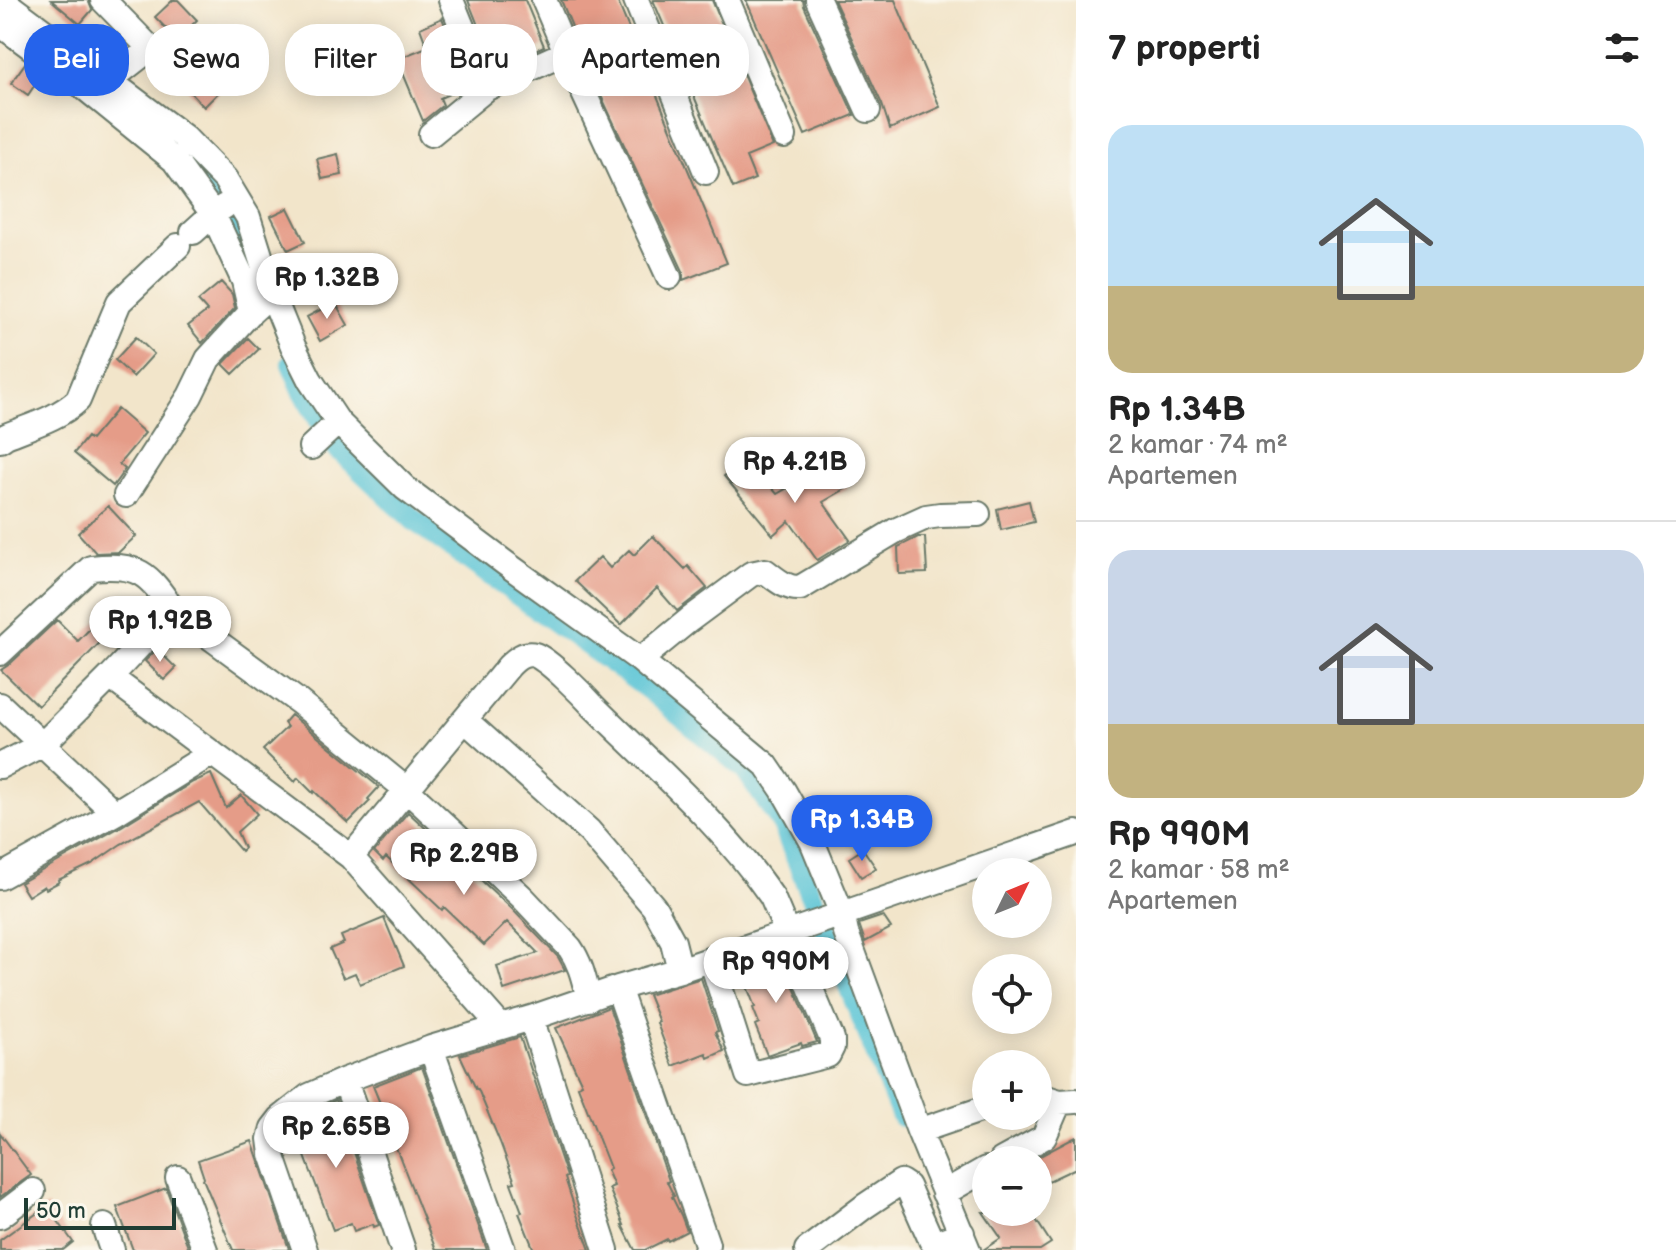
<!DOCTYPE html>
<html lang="id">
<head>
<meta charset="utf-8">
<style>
	:root { --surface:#fff; --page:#f6f6f6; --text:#222; --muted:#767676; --line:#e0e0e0; --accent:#2563eb }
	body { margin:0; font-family:"Balsamiq Sans",sans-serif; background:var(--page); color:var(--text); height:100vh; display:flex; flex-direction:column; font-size:30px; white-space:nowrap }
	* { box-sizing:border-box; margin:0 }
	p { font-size:26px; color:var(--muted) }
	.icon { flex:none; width:44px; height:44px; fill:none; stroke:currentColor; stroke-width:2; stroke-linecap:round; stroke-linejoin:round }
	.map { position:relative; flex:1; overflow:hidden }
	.drawer { display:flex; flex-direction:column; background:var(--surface); width:600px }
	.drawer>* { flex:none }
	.guide { position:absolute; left:24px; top:24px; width:760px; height:72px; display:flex; gap:16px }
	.needle { width:52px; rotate:47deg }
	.controls { position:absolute; left:972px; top:858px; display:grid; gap:16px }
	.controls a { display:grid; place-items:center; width:80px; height:80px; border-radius:50%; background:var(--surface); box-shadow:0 4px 20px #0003; font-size:40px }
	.scale { position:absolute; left:24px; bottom:20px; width:152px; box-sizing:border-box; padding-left:8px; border:4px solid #1f3d34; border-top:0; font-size:22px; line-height:28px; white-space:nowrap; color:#1f3d34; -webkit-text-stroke:6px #fbf7ec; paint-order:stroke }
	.price { position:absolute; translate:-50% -68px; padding:0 18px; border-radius:28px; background:#fff; color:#222; font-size:26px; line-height:52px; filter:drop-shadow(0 2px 4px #0008) }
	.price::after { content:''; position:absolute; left:50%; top:48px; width:24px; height:18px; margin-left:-12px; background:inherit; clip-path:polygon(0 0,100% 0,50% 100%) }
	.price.active { background:var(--accent); color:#fff }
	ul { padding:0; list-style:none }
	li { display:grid; align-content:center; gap:16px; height:424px; padding:0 32px }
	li+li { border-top:2px solid var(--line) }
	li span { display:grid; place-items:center; height:248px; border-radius:24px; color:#555 }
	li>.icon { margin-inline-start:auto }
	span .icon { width:144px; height:144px; fill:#fffc; stroke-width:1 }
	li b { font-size:34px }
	h2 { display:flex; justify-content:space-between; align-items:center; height:96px; padding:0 32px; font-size:34px }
	.tag { padding:0 28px; border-radius:32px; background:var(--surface); box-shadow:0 4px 20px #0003; font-size:28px; line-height:72px }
	.tag.active { background:var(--accent); color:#fff }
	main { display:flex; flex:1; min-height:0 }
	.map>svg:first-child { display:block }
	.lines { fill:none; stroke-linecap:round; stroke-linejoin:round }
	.canal { stroke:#5bc5d6; stroke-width:22 }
	.building { fill:#e59c88 }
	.minor-casing { stroke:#697868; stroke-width:28 }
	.minor { stroke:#fff; stroke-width:24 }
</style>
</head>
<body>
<main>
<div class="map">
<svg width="1076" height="1250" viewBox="0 0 1076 1250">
	<rect width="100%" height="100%" fill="#fbf7ec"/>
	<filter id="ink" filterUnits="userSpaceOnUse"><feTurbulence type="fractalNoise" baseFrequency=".0125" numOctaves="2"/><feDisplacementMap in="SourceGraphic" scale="16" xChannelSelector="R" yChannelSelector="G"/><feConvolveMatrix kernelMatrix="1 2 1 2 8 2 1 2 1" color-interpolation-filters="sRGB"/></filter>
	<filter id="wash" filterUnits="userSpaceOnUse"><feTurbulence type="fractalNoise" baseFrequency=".006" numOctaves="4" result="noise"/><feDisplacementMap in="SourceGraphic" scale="32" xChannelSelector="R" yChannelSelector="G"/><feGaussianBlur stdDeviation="1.8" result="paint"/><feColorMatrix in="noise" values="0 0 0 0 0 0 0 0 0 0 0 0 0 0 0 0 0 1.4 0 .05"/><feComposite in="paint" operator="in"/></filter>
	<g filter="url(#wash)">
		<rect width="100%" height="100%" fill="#f2e5ca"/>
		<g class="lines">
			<path class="canal" d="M196,163c23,20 42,62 53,90
				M292,364l14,33 29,49 79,74 236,170 96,80 37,55 119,291"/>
		</g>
		<g id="blocks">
			<path class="building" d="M51,0h37l4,10 -12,14z
				M173,0h5l19,20 -20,20 -22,-23z
				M468,0h57l19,46 -49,22z
				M561,0h56l110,263 -44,17v-9l-86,-184z
				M653,0h59l61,146 -27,11 9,22 -22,9z
				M746,0h57l1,6 50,109 -49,20z
				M834,0h61l45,107 -50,22 -8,-25z
				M442,18l27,65 -6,5 -23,10 3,7 -20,16 -26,-62 30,-12 -7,-19z
				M186,32l29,30 -4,4 17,17 -24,24 -45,-48z
				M26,62l16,12 -14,21 -17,-12z
				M338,154l4,21 -20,4 -5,-20z
				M288,208l17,34 -17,8 -17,-34z
				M221,282l11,12 3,14 -33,35 -14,-17 19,-15 -9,-10z
				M335,302l13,23 -28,16 -13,-24z
				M136,337l18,17 -21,23 -18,-17z
				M248,338l11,11 -26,25 -10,-10z
				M117,409l28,24 -26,31 6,5 -12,17 -39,-33 13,-16 4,3z
				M746,457l31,37 55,-32 15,26 -24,14 27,38 -33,20 -28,-39 -16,14 -49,-59z
				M1029,501l5,21 -33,8 -4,-21z
				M108,506l28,30 -17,16 -23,1 -18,-20z
				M653,536l32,33 3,-3 19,22 -30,23 -20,-23 -36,37 -46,-44 25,-24 10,11 19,-18 5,5z
				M918,537h7l2,36 -28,1 -1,-27z
				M111,607l12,12 -85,87 -37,-36 9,-6 47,-44 21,21z
				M157,649l19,19 -12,12 -19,-19z
				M291,715l88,72 -11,12 2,2 -22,22 -34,-32 -1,2 -15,-15 -3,4 -32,-32 24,-23 -3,-4z
				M211,774l15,34 15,-13 16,19 -20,18 7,16 -3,3 -42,-49 -78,42 -29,20 -34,16 1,2 -13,7 -2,-3 -16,10 -8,-13 102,-57 71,-44z
				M408,812l104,97 46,48 7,13 -61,20 -7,-24 41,-13 -31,-31 -23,23 -40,-38 -2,3 -56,-53 -3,4 -9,-9z
				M863,849l13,19 -15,9 -12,-19z
				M883,916l8,12 -26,14 -6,-18z
				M384,918l20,48 -44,18 -5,-11 -12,5 -13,-29 14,-6 -3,-7z
				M779,952l38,90 -15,4 -1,-3 -34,12 -12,-30 4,-2 -6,-15 2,-1 -16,-41z
				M701,978l17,53 -3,1 9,19 -16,7 -2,-5 -33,13 -16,-43 2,-1 -11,-27z
				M609,1007l60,174 -2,1 7,14 -2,1 9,18 6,16 -19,10 -1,-2 -22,11h-10l-13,-25h2l-15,-37 5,-2 -7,-16 3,-2 -32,-82 4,-2 -26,-56z
				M520,1037l47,140 -2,1 10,31 15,41h-56l-15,-37 3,-1 -11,-29 4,-1 -15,-40 -22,-53h-2l-16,-34z
				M422,1067l65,183h-51l-41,-105h2l-24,-59z
				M336,1100l43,125 -5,2 -1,-3 -19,7 -3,-8 -18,7 -39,-103 6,-5 29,-11 -3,-6z
				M0,1133l31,42 -31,22z
				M1076,1137v31l-38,18v-29z
				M252,1141l37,108 -2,1h-54l-30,-71 1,-1 -6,-18z
				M166,1188l23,62h-56l-16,-43z
				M47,1206l26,36 -10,8h-63v-10z
				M983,1212h48l20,31 -11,7h-57l18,-12z"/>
		</g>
	</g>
	<g filter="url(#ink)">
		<use href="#blocks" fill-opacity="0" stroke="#697868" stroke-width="2"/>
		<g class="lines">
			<defs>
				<path id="minor" d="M2,0l182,137 41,42 23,38 24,77 21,52 17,34 28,42 67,66 100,75 135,97 126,105 17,25 29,51 30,73 4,19 73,198 49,119
					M103,0l44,45 -5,10 -32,25
					M451,0l36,88
					M544,0l37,87 88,190
					M636,0l70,172
					M727,0l57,136
					M818,0l50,110
					M0,24l79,59 95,77 39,54 31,67 7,31
					M431,134l56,-46 78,-35
					M193,232l20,-18 12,-8
					M0,440l6,-4c24,-10 53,-18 72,-36l41,-98 59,-56
					M311,447l27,-25
					M126,495l64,-99 18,-37 43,-47 11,-10
					M0,653l91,-85c48,-5 57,5 82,42
					M640,660l49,-40 62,-46 14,-3c11,8 21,18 35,17l95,-57 31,-14 14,-2 38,-1
					M110,677l241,180 150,170
					M0,705l115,108
					M465,720l124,111 65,76 19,35 7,28
					M0,766l43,-22 67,-67 63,-67 126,92 108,88 116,108 47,50c11,16 14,32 19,51
					M351,857l158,-191c7,-7 15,-14 26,-11 14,5 49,41 60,53 61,60 128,118 177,189l60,142v8l-4,8 -80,20 -37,-116
					M0,877l115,-64 97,-60
					M618,988l89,256 -1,6
					M531,1018l75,232
					M431,1048l72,202
					M345,1080l58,170
					M1038,1095l21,7 17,-1
					M919,1131l67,-23
					M1002,1160l42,-23 15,-35
					M178,1178l27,72
					M944,1193l42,-24
					M0,1216l33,-25
					M104,1226l8,24
					M305,1250l-33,-96 -2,-15 3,-11 7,-9 29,-23 36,-16 86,-32 100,-30 87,-30 62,-18 396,-137
					M807,1250l58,-44 36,-24 6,4 24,54 3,4 28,-11"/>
			</defs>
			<use href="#minor" class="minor-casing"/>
			<use href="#minor" class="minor"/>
		</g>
	</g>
</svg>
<div class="controls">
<a><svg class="needle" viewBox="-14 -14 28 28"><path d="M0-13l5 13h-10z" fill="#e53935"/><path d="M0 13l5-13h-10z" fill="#767676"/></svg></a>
<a><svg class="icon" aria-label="locate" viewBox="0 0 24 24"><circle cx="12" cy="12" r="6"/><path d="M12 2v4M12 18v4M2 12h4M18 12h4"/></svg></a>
<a>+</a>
<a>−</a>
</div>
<div class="scale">50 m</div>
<b class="price" style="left:327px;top:321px">Rp 1.32B</b>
<b class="price" style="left:795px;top:505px">Rp 4.21B</b>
<b class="price" style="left:160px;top:664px">Rp 1.92B</b>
<b class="price active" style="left:862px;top:863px">Rp 1.34B</b>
<b class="price" style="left:464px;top:897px">Rp 2.29B</b>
<b class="price" style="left:776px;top:1005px">Rp 990M</b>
<b class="price" style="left:336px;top:1170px">Rp 2.65B</b>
<div class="guide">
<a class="tag active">Beli</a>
<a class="tag">Sewa</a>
<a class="tag">Filter</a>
<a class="tag">Baru</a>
<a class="tag">Apartemen</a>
</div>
</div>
<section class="drawer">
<h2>7 properti<svg class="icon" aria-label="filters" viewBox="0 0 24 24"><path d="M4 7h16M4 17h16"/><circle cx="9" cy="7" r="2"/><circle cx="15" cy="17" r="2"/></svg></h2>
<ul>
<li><span style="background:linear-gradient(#bfe0f5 65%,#c2b280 0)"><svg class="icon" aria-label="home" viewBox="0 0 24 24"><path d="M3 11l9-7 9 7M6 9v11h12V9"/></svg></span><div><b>Rp 1.34B</b><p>2 kamar · 74 m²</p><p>Apartemen</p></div></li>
<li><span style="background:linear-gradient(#c9d6e8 70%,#c2b280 0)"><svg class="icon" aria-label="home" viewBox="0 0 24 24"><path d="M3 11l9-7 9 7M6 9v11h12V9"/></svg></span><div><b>Rp 990M</b><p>2 kamar · 58 m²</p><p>Apartemen</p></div></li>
</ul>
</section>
</main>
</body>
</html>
